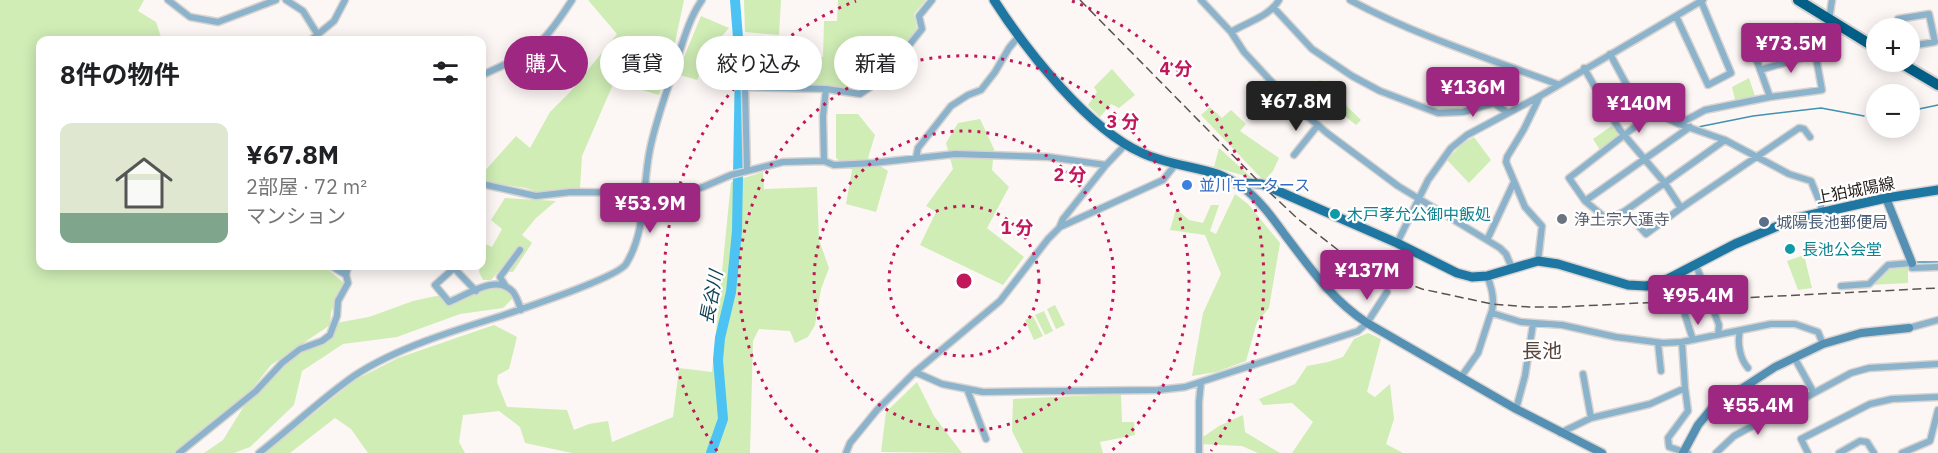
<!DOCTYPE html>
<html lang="ja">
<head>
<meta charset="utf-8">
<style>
	:root { --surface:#fff; --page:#f6f6f6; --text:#202124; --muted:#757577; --accent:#9e2781 }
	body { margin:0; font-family:"IBM Plex Sans","Noto Sans JP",sans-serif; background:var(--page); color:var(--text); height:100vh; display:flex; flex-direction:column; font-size:22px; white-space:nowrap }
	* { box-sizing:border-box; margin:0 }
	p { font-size:20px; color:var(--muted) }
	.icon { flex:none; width:33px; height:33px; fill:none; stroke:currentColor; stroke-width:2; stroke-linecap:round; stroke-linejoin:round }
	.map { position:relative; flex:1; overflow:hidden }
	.side { position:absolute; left:36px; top:36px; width:450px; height:234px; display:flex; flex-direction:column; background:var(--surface); border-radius:12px; box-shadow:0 3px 15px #0003 }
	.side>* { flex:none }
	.banner { position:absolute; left:504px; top:36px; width:570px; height:54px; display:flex; gap:12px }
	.fabs { position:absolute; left:1866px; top:18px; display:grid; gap:12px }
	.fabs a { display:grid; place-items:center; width:54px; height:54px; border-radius:50%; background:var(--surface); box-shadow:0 3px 15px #0003; font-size:30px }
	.price { position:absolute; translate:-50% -51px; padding:0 14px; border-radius:6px; background:var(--accent); color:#fff; font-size:20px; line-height:39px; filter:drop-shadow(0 2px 3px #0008) }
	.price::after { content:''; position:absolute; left:50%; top:36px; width:18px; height:14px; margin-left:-9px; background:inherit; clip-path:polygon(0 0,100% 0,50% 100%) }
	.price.current { background:#222; color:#fff }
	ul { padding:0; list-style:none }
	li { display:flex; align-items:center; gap:18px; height:150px; padding:0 24px }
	li span { display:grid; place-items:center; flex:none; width:168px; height:120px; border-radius:12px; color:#555 }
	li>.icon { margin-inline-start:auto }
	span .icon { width:72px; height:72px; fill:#fffc; stroke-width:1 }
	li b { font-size:26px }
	h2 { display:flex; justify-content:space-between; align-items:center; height:72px; padding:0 24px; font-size:26px }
	.chip { padding:0 21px; border-radius:27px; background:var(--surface); box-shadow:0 3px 15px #0003; font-size:21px; line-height:54px }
	.chip.current { background:var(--accent); color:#fff }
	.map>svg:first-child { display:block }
	.green { fill:#cfedb5 }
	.water { fill:#4dc3f3; stroke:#4191b1; stroke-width:1.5 }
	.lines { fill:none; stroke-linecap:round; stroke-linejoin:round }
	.stream { stroke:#4191b1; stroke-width:1.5 }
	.river { stroke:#4dc3f3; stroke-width:10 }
	.street-casing { stroke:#dad4d1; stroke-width:9 }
	.secondary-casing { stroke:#dad4d1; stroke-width:11 }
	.primary-casing { stroke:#dad4d1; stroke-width:12 }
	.highway-casing { stroke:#dad4d1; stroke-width:14 }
	.street { stroke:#8bb3cc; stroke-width:6 }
	.secondary { stroke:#5390b4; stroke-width:8 }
	.primary { stroke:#1e77a3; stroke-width:9 }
	.highway { stroke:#025f88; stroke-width:10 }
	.rail { stroke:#5a534f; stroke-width:1.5; stroke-dasharray:9 4.5; stroke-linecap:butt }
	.ring { fill:none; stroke:#c2185b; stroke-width:3; stroke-dasharray:3 6 }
	.shop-dot { fill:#3f7fe0; stroke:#fff; stroke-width:2 }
	.culture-dot { fill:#0f9aa8; stroke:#fff; stroke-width:2 }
	.worship-dot { fill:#6b7280; stroke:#fff; stroke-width:2 }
	.service-dot { fill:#5c6f8a; stroke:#fff; stroke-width:2 }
	.labels { text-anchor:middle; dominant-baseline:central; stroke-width:4.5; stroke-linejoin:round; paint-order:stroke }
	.shop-label { font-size:16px; fill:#366cbe; stroke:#fff; text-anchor:start }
	.street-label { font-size:16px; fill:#251d18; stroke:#fff }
	.culture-label { font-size:16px; fill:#0d838f; stroke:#fff; text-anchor:start }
	.worship-label { font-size:16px; fill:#5b616d; stroke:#fff; text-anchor:start }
	.service-label { font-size:16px; fill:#4e5e75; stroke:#fff; text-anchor:start }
	.water-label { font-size:18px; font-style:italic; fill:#0a3e52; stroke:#fff }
	.quarter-label { font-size:20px; fill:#58453b; stroke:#fff }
	.centre { fill:#c2185b; stroke:#fff; stroke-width:3 }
	.ring-label { font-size:18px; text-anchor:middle; font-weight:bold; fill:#c2185b; stroke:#fff; stroke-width:4.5; stroke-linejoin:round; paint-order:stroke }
</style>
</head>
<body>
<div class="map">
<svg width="1938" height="453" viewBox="0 0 1938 453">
	<rect width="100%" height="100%" fill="#fcf7f4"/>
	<path class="green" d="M0,0h144l-6,11 18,11 6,18h-122v226h284l20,17 -13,29 -1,13 -59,40 -18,23 -79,65h-174z
		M588,0h96l-12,57 -13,38 -45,-13 -32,74 -2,32 -43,4 -11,-4 -44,-7v-7l34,-38 14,12 20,-36 20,-20 47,-58z
		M744,0h37l-2,35 -34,-3z
		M838,0h88l-12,14 3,15 -18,22v4l-20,22 -20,13 -27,-3 -33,-1 1,-30 23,1 1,-36h13z
		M701,16l28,12 -14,16 -18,36 -20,-6z
		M1112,69l23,26 -16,13 -8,-4 -11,13 -12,-12 9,-13 -3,-5z
		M1749,78l6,18 -20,4 -3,-13z
		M1320,80l41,40 -5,5 -20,-16 -14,-3 -10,-8v-10z
		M1610,90l16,26 -8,5 -16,-27z
		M1210,107l12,11 9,-8 15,14 -6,7 39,27 -6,13 -9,10 -63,-66z
		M836,114h22l17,21 -7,23 20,13 -12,41 -30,-8 6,-34 -16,-12z
		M980,119l14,30 -2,21 17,17 -22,41 37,29 -21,28 -83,-40 16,-33 -10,-6 27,-37 -7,-26 12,-20z
		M1613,125l6,9 -2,4 -17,12 -7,-11z
		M1474,137l17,23 -22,23 -22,-23 15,-16z
		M1219,148l33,30 -38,-11z
		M763,172l1,17 53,-2 2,53 10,28 -8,21 -6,36 -7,12 -13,6 -5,-12 -31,-2 -6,12 -3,112h-178l-47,-10 -5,-16 -21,-16 -36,4 -4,27 6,11h-97l-17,-24 -16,-11 -45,35h-25l90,-73 43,-22 96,-33 23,12 -8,32 -11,6 -1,7 10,25 60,3 7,20 15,-6 19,-3 4,21 61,-25 6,-49 33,4 19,-190z
		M1235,194l13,10 32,39 -11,65 -12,14 -11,39 -30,11 -24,4 11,-63 18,-39 -16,-39 -35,-5 6,-21 13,11 14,3 8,-18h8l-9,26 6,3z
		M505,198l51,3 -20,17 -14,17 10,8 -19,29h-15l-7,8h-8l-4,-8 1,-6h2l1,-23 9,4 10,-18 -11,-9z
		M1804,255l8,33 -14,2 -11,-29z
		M1908,265v18l-38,2 18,-18z
		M495,281l14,2 3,16 -9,9 -43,6 -63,23 -54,7 -41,27 -8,34 -44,42 -16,6h-30l19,-13 21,-34 32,-34 39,-29 5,-2 4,-7 17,-12 28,-5 44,-16 23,-5 16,1 29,-7z
		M1055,305l10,20 -9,4 -9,-20z
		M1044,311l9,20 -8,4 -10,-20z
		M1033,316l10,20 -9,4 -9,-20z
		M1368,333l13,6 -14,53 8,5 15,-13 4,35 -8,25 17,9h-111l21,-31 -21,-19 -29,2 -4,-6 36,-15 12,-18 21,-4 15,-5 11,-18z
		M917,382l17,34 28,37 -81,-1 5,-40z
		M1121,394l1,28h12l1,13 -35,7 3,11h-80l-11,-22 1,-32z
		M1243,415l2,17 35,21h-22l-16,-7 -42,-2v-5l19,-13z"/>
	<path class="water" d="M778,58l12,1 -2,24 -11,-1z"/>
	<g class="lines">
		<path class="stream" d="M1919,109l19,-4
			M1698,127l55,-11 68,-8 43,8
			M1917,262h21"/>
		<path class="river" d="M711,453l12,-34 -5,-59 2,-22 11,-46 6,-61 3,-168 -5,-63"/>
		<defs>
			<path id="street" d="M168,0l22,17 28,5 58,-22
				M286,0l17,11 15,24
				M1201,0l30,32 13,20 25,27 23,24 35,30 71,53 102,62 6,6 6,14
				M1350,0c65,35 137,58 207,84
				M1274,8l38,41 40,27 28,15 58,22 25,-1 31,-9 14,10
				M1676,16l32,69 23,-12 -30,-72
				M1829,20l3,-20
				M1900,28l-2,-9 31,-5 6,28 -25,4
				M1231,32c16,-10 38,-15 48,-32
				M311,40l23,-19 11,-21
				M1610,54l27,50 42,20 46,16 64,34 22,7 10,24v6
				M1584,68l35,61 45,53 17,26
				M1760,70l55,-16
				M482,75c20,-9 41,-18 58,-33 13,-12 22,-27 32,-42
				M1654,112l-85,66 16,23 23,19 17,-9 100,-71
				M1679,124l26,-14 65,-13 52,-7 -9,-49 -17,-14 -47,12 21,58
				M1294,155l24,-30
				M916,158l2,-10 33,-42 17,-11 13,-5 14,-18 14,-24 10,-12
				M824,161l-1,-45 3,-27
				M747,171l-2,-84 81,2 34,5 22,-15 40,-50 -3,-13 13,-16
				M482,184l54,12 35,-4 110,1 22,-6 28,-12 52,-13 41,-1 10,4 39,-2 82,-9 93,3 58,8
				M1585,201l105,-74
				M1625,211l21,23 35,-26 118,-80 5,1 6,8
				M1060,226l3,-7 43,-54 19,-20
				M1487,240l27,-58
				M1397,243l31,-63 23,-32 16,-13 73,-39 163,-96
				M1538,261l4,-35 -17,-19 -19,-45 1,-5 17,-28 16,-33
				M1696,265l23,60 -1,10
				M331,266l15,9
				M505,285l-5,-8 20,-27
				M1841,286l28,-2 19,-19 24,-2v5l26,-1
				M476,291l-22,-23 -19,17 14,17c18,-7 48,-29 64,-10 4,5 6,12 8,18
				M1492,313l29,9 41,3 54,12 47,6 19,-1 89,-18h24l23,8 5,12
				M1685,315l8,25
				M1909,328l29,-8
				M1740,331c-3,12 0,28 8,37
				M1658,343l3,28
				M1794,357l20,36
				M915,372l27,12 41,8 175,-2 27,-3 173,-56 9,-8 20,-31
				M1583,374l8,44
				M1461,377l17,-24 12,-37c6,-12 2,-28 -3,-40
				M1685,388l3,23 -20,27 1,9 19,6
				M967,389l19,50
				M1516,409l9,-33 8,-52
				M1560,433l31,-15 59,-14 35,-16 -3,-46
				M179,453l77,-62 26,-28 18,-14 22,-8 8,-6 7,-19 1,-15 10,-18 -2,-8 2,-9
				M259,453c32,-25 62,-54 95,-77 40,-27 101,-46 147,-60 20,-7 116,-38 125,-52 21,-34 16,-77 24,-115 6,-29 17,-58 26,-86 7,-21 13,-45 26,-63
				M846,453l4,-10 27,-33 38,-38 85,-71 48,-62 12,-12 103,-47 12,-15
				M1199,453v-51l2,-20
				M1716,453l18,-17 117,-63 18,-5 69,-4
				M1808,453l-7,-14 69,-35 22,-5 46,-2
				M1839,453l21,-12 7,1 7,11
				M1902,453l28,-12 8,-31"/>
			<path id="secondary" d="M1241,186c18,13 31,31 44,49 26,34 46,64 82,88l149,86 86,44
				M1886,198l26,65
				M1683,453l15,-28 14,-17 63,-41 48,-23 38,-11 48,-5"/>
			<path id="primary" d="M994,0c32,50 94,129 148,153 24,11 50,13 75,21 8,3 16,8 24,12l4,-3 17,1 135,59 60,30 15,4 15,-1 51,-15 20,3 70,21 18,1 14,-3 75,-39 62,-26 89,-20 52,-8"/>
			<path id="highway" d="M1798,0l78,48
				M1899,62l39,23"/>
		</defs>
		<use href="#street" class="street-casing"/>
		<use href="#secondary" class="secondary-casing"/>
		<use href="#primary" class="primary-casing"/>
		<use href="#highway" class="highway-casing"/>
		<use href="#street" class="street"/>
		<use href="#secondary" class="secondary"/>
		<use href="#primary" class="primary"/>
		<use href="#highway" class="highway"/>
		<path class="rail" d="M1080,0l188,191 30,28 40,31 44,24 40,15 70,15 37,3h32l377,-19"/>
	</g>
	<g class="ring">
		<circle cx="964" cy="281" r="75"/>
		<circle cx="964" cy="281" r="150"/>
		<path d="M818 452A225 225 0 1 1 1110 452"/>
		<path d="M717 451A300 300 0 0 1 856 1M1072 1A300 300 0 0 1 1211 451"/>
	</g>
	<circle class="shop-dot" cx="1187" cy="185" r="6"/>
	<g class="culture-dot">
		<circle cx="1335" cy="214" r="6"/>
		<circle cx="1790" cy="249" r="6"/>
	</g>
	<circle class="worship-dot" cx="1562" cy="219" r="6"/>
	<circle class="service-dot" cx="1764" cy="222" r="6"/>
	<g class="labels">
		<g class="shop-label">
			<text x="1199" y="185">並川モータース</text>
		</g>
		<g class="street-label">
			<text transform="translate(1855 190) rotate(-11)">上狛城陽線</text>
		</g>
		<g class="culture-label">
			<text x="1347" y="214">木戸孝允公御中飯処</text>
			<text x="1802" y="249">長池公会堂</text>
		</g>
		<g class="worship-label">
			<text x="1574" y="219">浄土宗大蓮寺</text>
		</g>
		<g class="service-label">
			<text x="1776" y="222">城陽長池郵便局</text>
		</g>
		<g class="water-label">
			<text transform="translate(711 297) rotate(-79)">長谷川</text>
		</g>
		<g class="quarter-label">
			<text x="1542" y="350">長池</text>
		</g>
	</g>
	<circle cx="964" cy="281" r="9" class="centre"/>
	<g class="ring-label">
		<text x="1176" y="75">4 分</text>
		<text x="1123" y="128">3 分</text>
		<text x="1070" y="181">2 分</text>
		<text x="1017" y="234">1 分</text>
	</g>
</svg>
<div class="fabs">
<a>+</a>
<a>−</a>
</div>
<b class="price" style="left:1791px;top:74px">¥73.5M</b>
<b class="price" style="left:1473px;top:118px">¥136M</b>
<b class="price current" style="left:1296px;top:132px">¥67.8M</b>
<b class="price" style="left:1639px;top:134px">¥140M</b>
<b class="price" style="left:650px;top:234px">¥53.9M</b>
<b class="price" style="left:1367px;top:301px">¥137M</b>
<b class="price" style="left:1698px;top:326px">¥95.4M</b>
<b class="price" style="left:1758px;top:436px">¥55.4M</b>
<div class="banner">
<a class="chip current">購入</a>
<a class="chip">賃貸</a>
<a class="chip">絞り込み</a>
<a class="chip">新着</a>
</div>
<section class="side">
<h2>8件の物件<svg class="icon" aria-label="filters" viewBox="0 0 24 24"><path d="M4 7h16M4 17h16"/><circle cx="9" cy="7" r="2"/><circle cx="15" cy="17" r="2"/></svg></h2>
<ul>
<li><span style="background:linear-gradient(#dfe7d0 75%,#7fa58c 0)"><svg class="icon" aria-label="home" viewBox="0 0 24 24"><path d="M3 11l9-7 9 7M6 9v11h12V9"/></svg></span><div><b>¥67.8M</b><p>2部屋 · 72 m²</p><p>マンション</p></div></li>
</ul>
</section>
</div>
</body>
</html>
